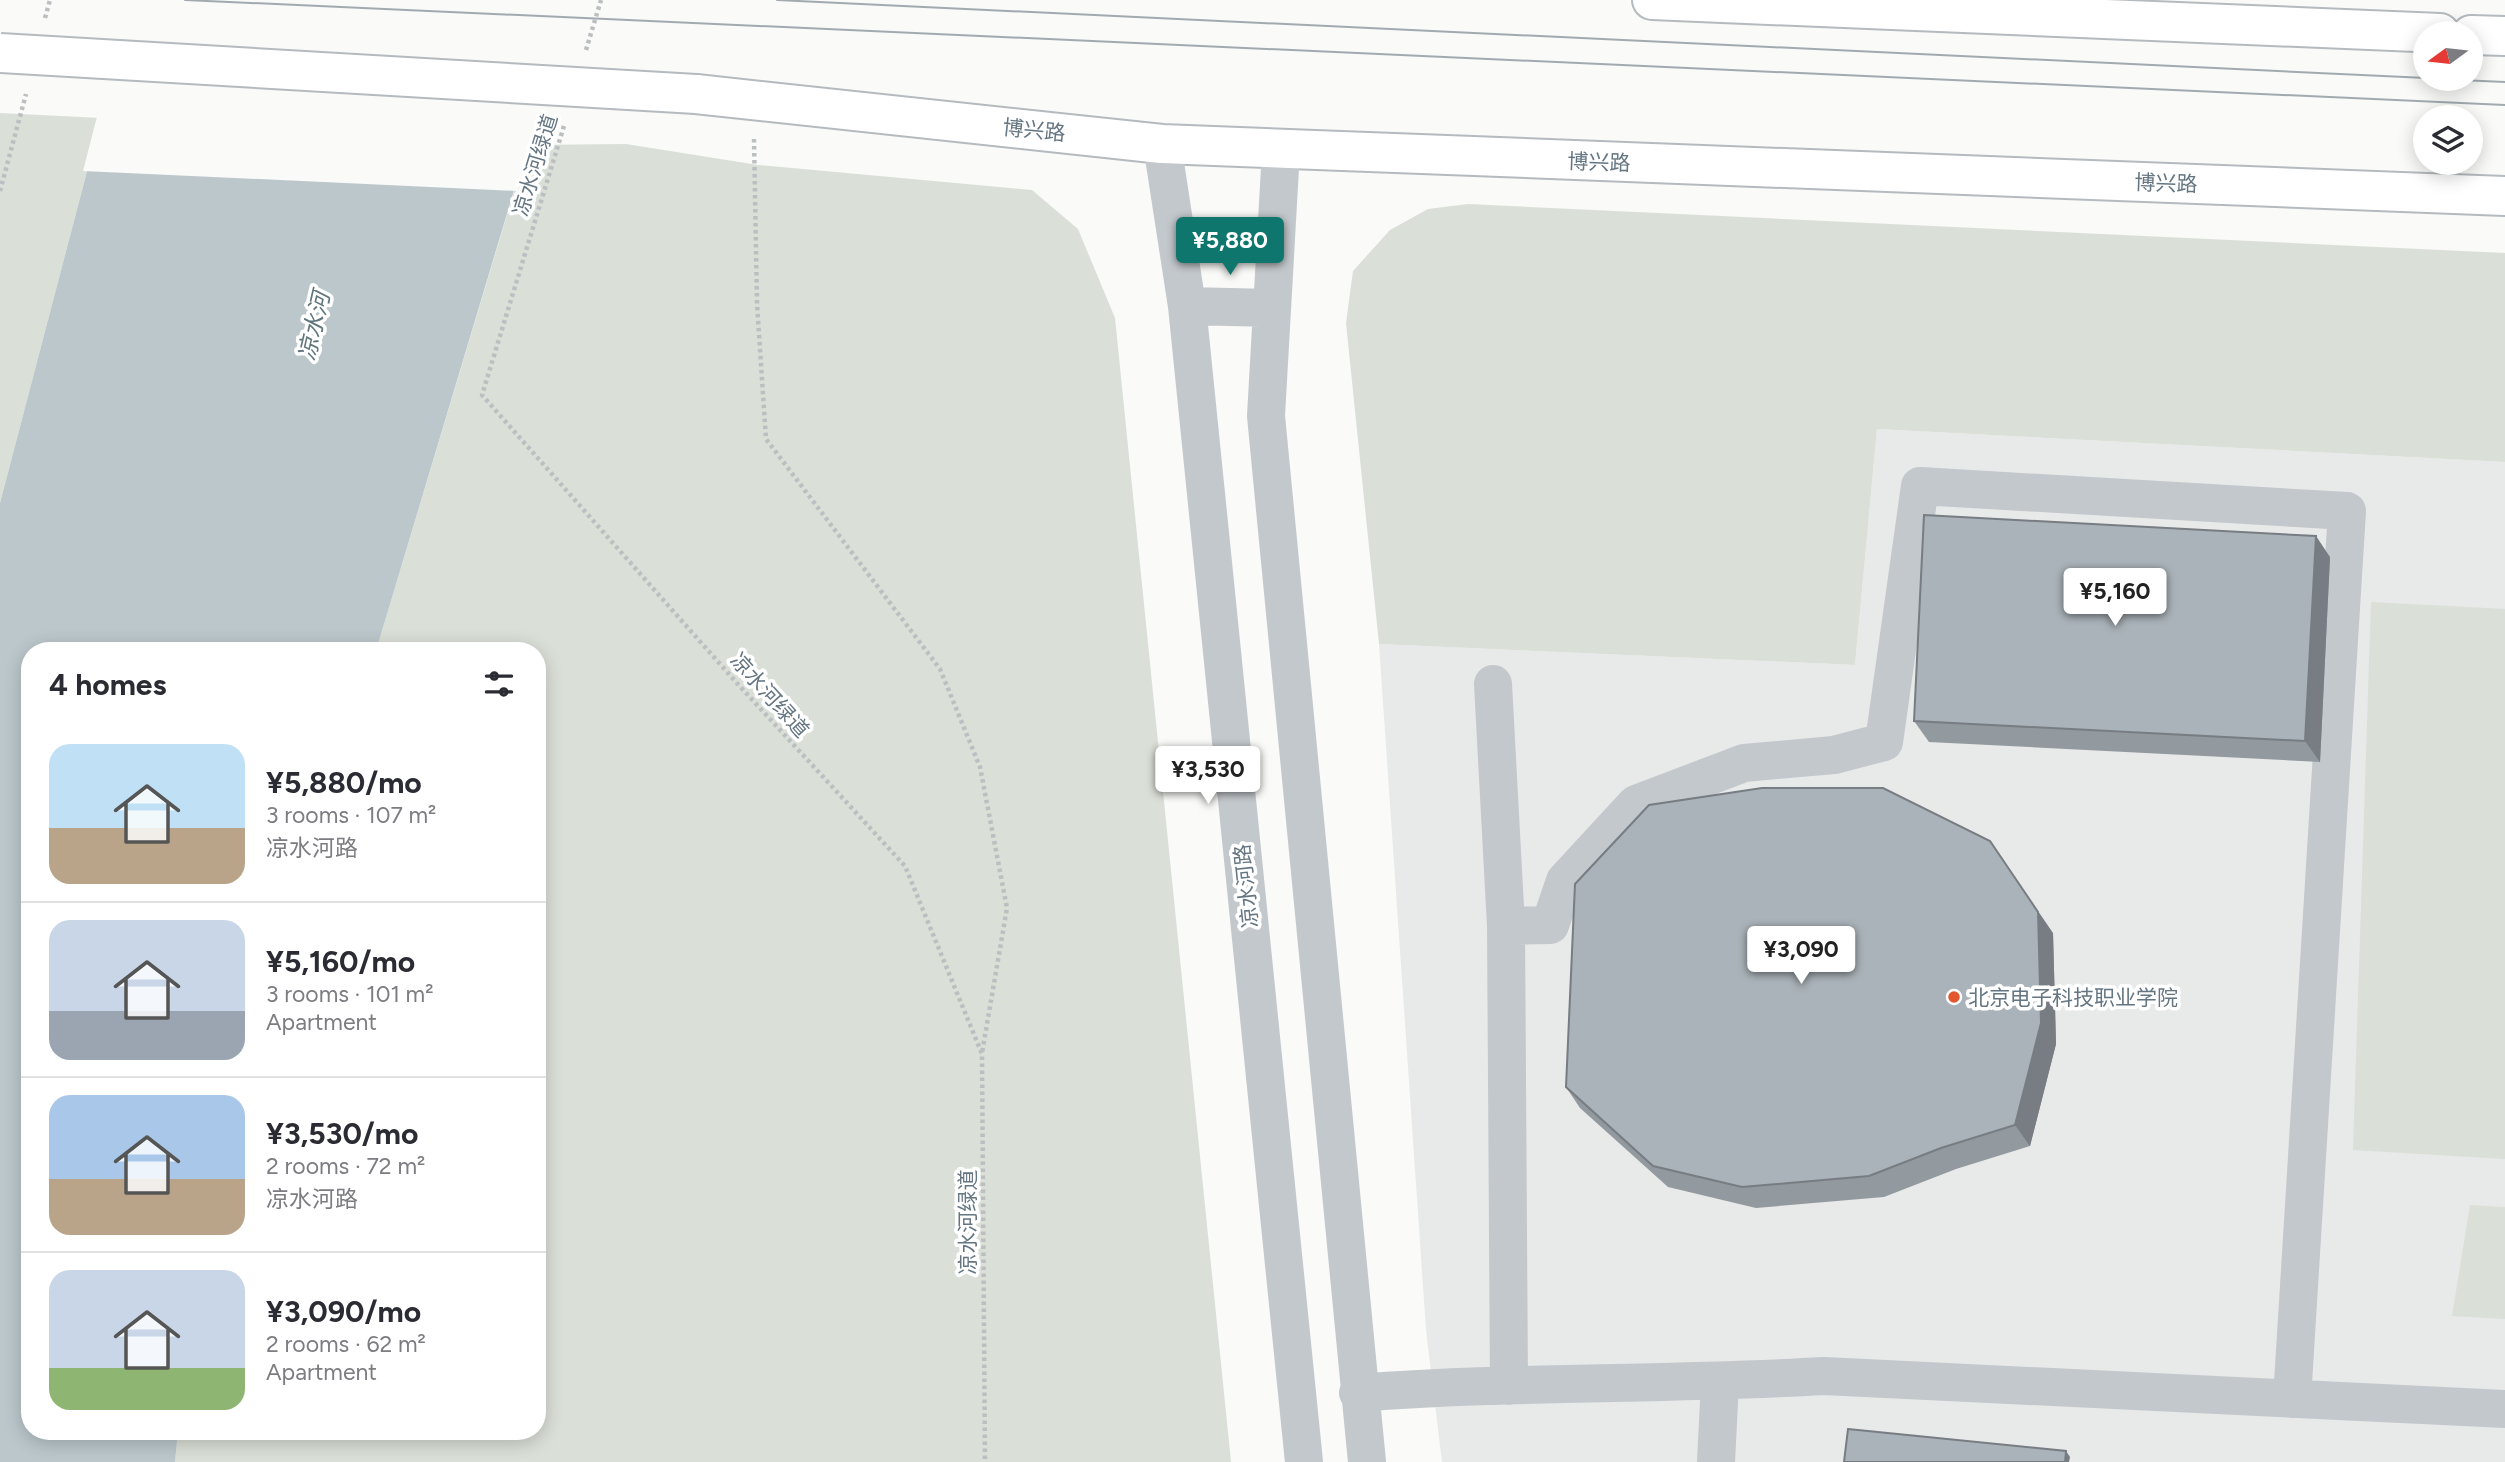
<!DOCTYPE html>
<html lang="en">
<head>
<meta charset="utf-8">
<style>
	:root { --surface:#fff; --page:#f2f2f3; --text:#2b2b33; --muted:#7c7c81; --line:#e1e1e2; --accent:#0f766e }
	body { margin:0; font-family:Figtree,"Noto Sans SC",sans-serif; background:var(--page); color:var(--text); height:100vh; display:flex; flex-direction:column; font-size:26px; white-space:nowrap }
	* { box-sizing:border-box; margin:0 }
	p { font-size:23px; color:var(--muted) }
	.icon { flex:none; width:38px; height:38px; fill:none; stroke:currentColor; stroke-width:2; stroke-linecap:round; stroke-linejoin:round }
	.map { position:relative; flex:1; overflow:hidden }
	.side { position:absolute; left:21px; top:642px; width:525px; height:798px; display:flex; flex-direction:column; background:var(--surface); border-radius:28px; box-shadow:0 4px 18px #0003 }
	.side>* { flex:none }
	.needle { width:46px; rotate:255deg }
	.buttons { position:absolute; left:2413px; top:21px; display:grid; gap:14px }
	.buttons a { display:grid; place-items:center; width:70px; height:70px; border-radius:50%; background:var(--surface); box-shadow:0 4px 18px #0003; font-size:35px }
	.price { position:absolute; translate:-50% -60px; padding:0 16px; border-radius:7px; background:#fff; color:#222; font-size:23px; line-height:46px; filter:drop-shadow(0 2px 4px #0008) }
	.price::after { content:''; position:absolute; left:50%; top:42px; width:21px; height:16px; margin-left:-10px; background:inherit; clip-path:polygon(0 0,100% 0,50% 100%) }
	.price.current { background:var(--accent); color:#fff }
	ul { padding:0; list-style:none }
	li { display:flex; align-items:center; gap:21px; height:175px; padding:0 28px }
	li+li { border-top:2px solid var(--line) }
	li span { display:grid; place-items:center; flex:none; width:196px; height:140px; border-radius:21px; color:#555 }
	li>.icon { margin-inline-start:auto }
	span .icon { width:84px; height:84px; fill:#fffc; stroke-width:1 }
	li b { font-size:30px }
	h2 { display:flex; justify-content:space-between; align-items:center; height:84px; padding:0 28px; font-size:30px }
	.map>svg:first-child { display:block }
	.built { fill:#e8e9e9 }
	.green { fill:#dadfd7 }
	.water { fill:#bbc7cb }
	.pier { fill:#fafaf8 }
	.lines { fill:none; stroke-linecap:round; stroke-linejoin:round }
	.major-casing { stroke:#b5babe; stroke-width:42 }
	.path { stroke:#bbbfc2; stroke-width:4.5; stroke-dasharray:3.5 3.5; stroke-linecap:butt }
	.minor { stroke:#c3c8cc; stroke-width:38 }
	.major { stroke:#fff; stroke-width:38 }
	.tram { stroke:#a2aab0; stroke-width:2 }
	.major-bridge-casing { stroke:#b5babe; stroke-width:42; stroke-linecap:butt }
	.major-bridge { stroke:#fff; stroke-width:38 }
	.wall { fill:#929a9f }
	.shaded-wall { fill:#777d82 }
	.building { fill:#aab3b9; stroke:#777d82; stroke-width:2 }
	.poi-dot { fill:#e4572e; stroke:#fff; stroke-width:2.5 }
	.labels { text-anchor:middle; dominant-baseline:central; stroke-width:7; stroke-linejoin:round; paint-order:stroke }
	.street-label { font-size:21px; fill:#657683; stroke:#fff }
	.poi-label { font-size:21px; fill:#657683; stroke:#fff; text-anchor:start }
	.water-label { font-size:23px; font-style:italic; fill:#60757c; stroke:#fff }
</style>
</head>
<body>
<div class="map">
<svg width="2505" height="1462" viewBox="0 0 2505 1462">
	<rect width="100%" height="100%" fill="#fafaf8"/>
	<path class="built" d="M1877,429l628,33v1000h-1063l-16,-132 -47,-686 476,21z"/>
	<path class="green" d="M0,113l101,5 -101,385z
		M626,144l132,21 274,25 46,39 37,89 116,1144h-1056l3,-30h359v-781h-161l152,-506z
		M1468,204l1037,49v209l-628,-33 -22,236 -476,-21 -33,-321 7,-52 37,-41 38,-21z
		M2371,602l134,7v550l-152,-9z
		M2470,1205l35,2v112l-53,-3z"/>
	<path class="water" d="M571,0l-195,651h-346v781h148l-3,30h-175v-959l101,-385z"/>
	<path class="pier" d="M127,0h447l-56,191 -435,-20z"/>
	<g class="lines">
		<defs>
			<path id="major" d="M1652,0l788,33
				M2471,35l34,1
				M696,94l466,50 1343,52"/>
		</defs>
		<use href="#major" class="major-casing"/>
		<path class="path" d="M45,18l5,-18
			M586,50l15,-50
			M564,126l-82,269 253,286 170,185 77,188 3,408
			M754,139l3,165 9,135 174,230 40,98 27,141 -25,145
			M0,191l26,-97"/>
		<path class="minor" d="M1162,144l25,162 117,1156
			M1281,150l-15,266 101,1046
			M1187,306l85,2
			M1493,684l13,242 3,460
			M1506,926l44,-1 15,-44 71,-77 108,-41 90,-8 50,-13 36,-256 427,25 -55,888
			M1358,1393c155,-12 311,-8 466,-17l681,33
			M1716,1462l4,-80"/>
		<use href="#major" class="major"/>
		<path class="tram" d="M185,0l2320,105
			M777,0l1649,78
			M2437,79l68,3"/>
		<defs>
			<path id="major-bridge" d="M0,53l696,41"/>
		</defs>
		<use href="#major-bridge" class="major-bridge-casing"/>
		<use href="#major-bridge" class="major-bridge"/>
	</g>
	<path class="wall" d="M2330,557l-10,205 -391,-20 -15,-21z
		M2053,933l3,111 -26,102 -74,23 -72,28 -128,11 -88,-21 -88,-79 -14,-21z"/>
	<path class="shaded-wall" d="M2316,536l14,21 -10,205 -15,-21z
		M1990,841l63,92 3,111 -26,102 -15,-21z
		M2066,1451l4,6 -1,5h-4z"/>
	<path class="building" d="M1924,515l392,21 -11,205 -391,-20z
		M1762,788h121l107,53 48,71 3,111 -26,102 -74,23 -72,28 -127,11 -89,-21 -87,-79 9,-203 74,-79z
		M1848,1429l218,22 -1,11h-221z"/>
	<circle class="poi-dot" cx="1954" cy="997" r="7"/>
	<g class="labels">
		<g class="street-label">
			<text transform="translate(1034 130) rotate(6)">博兴路</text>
			<text transform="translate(1599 162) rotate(2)">博兴路</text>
			<text transform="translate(535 165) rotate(-73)">凉水河绿道</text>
			<text transform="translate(2166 183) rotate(2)">博兴路</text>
			<text transform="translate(770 695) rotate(48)">凉水河绿道</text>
			<text transform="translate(1246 886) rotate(-96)">凉水河路</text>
			<text transform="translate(967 1222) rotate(-90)">凉水河绿道</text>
		</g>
		<g class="poi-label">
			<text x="1968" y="997">北京电子科技职业学院</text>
		</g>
		<g class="water-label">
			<text transform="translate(314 326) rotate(-77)">凉水河</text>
		</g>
	</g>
</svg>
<div class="buttons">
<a><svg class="needle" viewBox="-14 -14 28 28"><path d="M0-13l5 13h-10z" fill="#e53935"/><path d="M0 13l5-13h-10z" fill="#7c7c81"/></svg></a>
<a><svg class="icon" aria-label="layers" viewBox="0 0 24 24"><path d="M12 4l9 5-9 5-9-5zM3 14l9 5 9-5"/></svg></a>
</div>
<b class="price current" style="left:1230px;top:277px">¥5,880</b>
<b class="price" style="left:2115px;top:628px">¥5,160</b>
<b class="price" style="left:1208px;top:806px">¥3,530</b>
<b class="price" style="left:1801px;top:986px">¥3,090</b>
<section class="side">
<h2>4 homes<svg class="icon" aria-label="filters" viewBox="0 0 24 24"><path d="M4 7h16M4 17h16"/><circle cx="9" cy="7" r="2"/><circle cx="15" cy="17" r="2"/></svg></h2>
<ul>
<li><span style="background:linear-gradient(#bfe0f5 60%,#b9a48a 0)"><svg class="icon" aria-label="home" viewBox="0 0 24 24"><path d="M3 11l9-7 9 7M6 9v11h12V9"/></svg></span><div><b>¥5,880/mo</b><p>3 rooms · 107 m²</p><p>凉水河路</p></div></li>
<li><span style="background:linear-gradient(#c9d6e8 65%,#9aa5b1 0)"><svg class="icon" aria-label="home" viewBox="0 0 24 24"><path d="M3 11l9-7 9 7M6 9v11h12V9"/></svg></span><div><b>¥5,160/mo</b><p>3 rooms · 101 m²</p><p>Apartment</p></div></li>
<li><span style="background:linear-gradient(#a9c7e8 60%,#b9a48a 0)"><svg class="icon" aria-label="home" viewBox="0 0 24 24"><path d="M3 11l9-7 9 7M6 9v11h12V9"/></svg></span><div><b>¥3,530/mo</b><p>2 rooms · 72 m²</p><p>凉水河路</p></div></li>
<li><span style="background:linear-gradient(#c9d6e8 70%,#8fb573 0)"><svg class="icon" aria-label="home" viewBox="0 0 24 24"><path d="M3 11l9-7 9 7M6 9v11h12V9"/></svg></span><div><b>¥3,090/mo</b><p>2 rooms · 62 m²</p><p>Apartment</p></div></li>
</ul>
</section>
</div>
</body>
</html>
